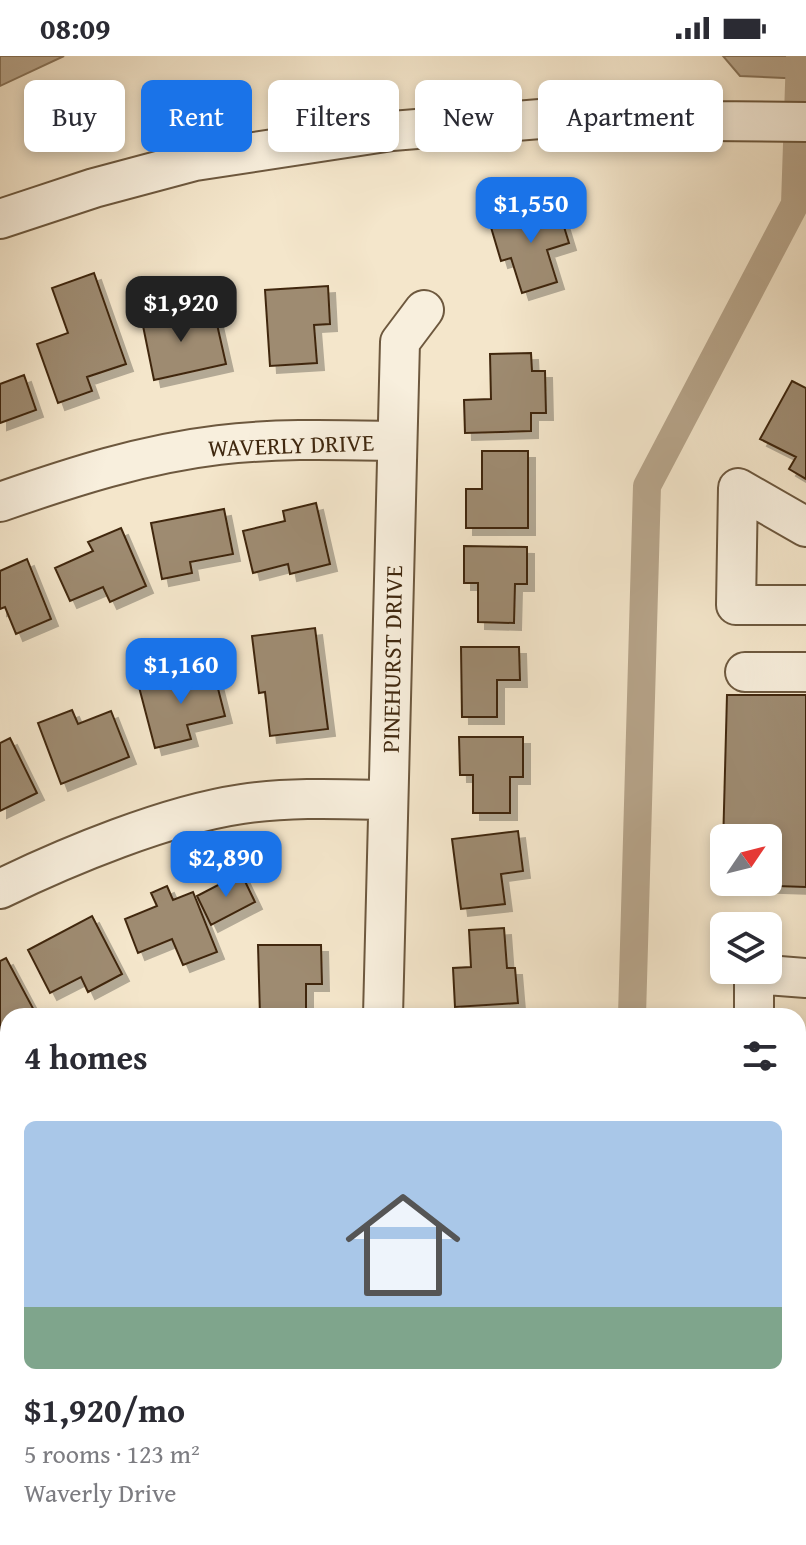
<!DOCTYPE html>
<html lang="en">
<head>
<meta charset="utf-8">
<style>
	:root { --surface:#fff; --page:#f7f7f7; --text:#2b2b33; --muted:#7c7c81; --accent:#1a73e8 }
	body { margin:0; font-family:"Gentium Book Plus",serif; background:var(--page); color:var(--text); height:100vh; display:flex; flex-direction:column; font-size:30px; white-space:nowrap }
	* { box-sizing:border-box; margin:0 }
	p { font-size:26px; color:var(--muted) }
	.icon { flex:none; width:44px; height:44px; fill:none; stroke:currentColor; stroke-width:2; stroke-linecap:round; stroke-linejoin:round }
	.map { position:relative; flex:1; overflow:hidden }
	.details { position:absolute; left:0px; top:952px; width:806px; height:538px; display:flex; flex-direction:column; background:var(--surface); border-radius:24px 24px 0 0; box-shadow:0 4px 12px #0003 }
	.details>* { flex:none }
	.hud { position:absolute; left:24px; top:24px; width:758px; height:72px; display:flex; gap:16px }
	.needle { width:52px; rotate:55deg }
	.fabs { position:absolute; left:710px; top:768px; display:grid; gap:16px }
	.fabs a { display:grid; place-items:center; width:72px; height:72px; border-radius:12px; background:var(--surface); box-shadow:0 4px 12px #0003; font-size:40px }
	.price { position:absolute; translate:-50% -68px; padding:0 18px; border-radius:16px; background:var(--accent); color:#fff; font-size:26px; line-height:52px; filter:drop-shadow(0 2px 4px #0008) }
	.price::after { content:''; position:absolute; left:50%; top:48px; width:24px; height:18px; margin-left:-12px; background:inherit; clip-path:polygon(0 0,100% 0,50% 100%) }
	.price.active { background:#222; color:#fff }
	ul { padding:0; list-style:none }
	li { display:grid; align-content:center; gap:16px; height:424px; padding:0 24px }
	li span { display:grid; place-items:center; height:248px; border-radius:12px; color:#555 }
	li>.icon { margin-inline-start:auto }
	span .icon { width:144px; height:144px; fill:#fffc; stroke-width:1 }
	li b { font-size:34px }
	h2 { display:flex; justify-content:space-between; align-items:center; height:96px; padding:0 24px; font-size:34px }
	.tag { padding:0 28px; border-radius:12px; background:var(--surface); box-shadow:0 4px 12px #0003; font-size:28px; line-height:72px }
	.tag.active { background:var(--accent); color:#fff }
	.status { display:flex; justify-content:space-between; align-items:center; height:56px; padding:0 40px; background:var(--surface); direction:ltr }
	.status svg { height:22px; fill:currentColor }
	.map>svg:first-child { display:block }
	.water { fill:#b7a58b; stroke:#877359; stroke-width:2 }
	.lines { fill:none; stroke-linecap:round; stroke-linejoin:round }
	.canal { stroke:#b7a58b; stroke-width:28 }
	.building { fill:#9e8b71; stroke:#40280f; stroke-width:2; fill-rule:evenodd; filter:url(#shadow) }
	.minor-casing { stroke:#6d583e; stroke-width:42 }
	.minor { stroke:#f8efdd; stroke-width:38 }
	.labels { text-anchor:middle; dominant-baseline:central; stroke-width:6; stroke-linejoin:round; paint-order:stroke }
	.street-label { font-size:24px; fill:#40280f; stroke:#f8efdd }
</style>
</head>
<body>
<div class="status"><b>08:09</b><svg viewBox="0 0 49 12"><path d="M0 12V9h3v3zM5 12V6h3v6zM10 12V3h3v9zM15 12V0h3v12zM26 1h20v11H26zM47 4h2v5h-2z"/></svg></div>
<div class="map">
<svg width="806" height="1489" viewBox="0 0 806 1489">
	<defs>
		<filter id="shadow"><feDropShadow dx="7" dy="7" stdDeviation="0" flood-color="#0004"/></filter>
	</defs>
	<rect width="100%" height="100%" fill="#f4e6cb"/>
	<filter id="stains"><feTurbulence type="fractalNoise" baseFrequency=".0025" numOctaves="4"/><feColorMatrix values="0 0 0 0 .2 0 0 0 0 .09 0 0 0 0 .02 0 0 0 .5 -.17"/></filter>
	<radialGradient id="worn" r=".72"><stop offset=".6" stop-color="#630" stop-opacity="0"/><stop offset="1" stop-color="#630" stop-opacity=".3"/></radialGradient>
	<path class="water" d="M0,0h64l-64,30z
		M723,0h83v23l-66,-3z
		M8,1108v374h76l-1,7h-83v-377z"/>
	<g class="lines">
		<path class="canal" d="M632,960l15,-530 148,-282 5,-148
			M618,1489v-7"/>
	</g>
	<path class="building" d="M557,148l12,39 -22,7 10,32 -35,11 -11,-35 -10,3 -11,-37z
		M94,217l32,91 -39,13 5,14 -34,12 -21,-59 31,-11 -16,-45z
		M328,230l2,38 -16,1 3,38 -47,3 -5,-76z
		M181,251l4,19 31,-6 10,44 -72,16 -13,-64z
		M531,297l1,18h13l1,42h-15v18l-66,2 -1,-33 27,-1 -1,-45z
		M24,319l12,35 -36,13v-39z
		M792,325l14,7v91l-17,-10 7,-12 -36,-18z
		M482,395h46v77h-62v-39h16z
		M316,447l14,61 -40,10 -2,-10 -35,9 -10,-42 42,-10 -2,-10z
		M224,453l9,45 -43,8 2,11 -30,6 -11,-56z
		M121,472l25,58 -36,16 -7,-15 -33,14 -15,-33 38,-17 -5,-9z
		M464,490l63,1v37h-12l-1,39 -36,-1v-39h-14z
		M27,503l24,60 -35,15 -11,-27 -5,2v-38z
		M315,572l13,101 -58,7 -5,-44 -6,1 -7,-57z
		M461,591h58l1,33h-23v37h-35z
		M213,613l12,47 -38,9 4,14 -36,9 -16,-61z
		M727,639h79v192l-84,-3zM724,782h44v44h-44z
		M72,654l6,14 33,-13 18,46 -68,27 -23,-61z
		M459,681h64v40h-13v36h-37v-38h-13z
		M10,682l27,55 -37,18v-68z
		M518,775l5,40 -22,3 4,30 -44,5 -9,-70z
		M241,817l14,29 -44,23 -14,-29z
		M167,830l6,14 20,-8 24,60 -34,13 -11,-26 -34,14 -13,-34 32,-13 -6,-13z
		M92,860l30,58 -34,18 -7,-15 -31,16 -22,-43z
		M504,872l3,40h8l3,35 -63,4 -2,-39 18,-1 -2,-37z
		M258,889h63l1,39h-16v32h-46z
		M6,902l30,56 -28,2v13l-8,4v-72z
		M241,1482h63l1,7h-64z
		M442,1482h62v7h-62z"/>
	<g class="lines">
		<defs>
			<path id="minor" d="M0,163l94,-31 101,-27 197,-30 197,-16 119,6 98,1
				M0,446c72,-25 143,-48 219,-57 59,-7 119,-5 178,-4
				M806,471l-68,-39 -2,117h70
				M745,616h61
				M0,833c68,-33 167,-74 242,-85 48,-7 97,-5 146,-4
				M383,960l17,-674 24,-32
				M754,960v-42l52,4
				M798,1009h8
				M798,1132l8,3
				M373,1482v7"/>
		</defs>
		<use href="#minor" class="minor-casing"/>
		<use href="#minor" class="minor"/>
	</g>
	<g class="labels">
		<g class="street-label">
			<text transform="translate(291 389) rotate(-2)">WAVERLY DRIVE</text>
			<text transform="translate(392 603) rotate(-89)">PINEHURST DRIVE</text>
		</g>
	</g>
	<rect width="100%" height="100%" filter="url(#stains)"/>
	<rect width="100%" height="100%" fill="url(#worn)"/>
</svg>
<div class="fabs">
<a><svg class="needle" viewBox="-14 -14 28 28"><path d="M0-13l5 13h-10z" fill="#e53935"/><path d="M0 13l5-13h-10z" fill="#7c7c81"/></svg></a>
<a><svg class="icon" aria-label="layers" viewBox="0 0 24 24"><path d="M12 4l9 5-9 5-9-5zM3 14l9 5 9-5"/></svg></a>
</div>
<b class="price" style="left:531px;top:189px">$1,550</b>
<b class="price active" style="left:181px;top:288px">$1,920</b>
<b class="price" style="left:181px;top:650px">$1,160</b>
<b class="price" style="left:226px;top:843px">$2,890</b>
<div class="hud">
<a class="tag">Buy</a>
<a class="tag active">Rent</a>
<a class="tag">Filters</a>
<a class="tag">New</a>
<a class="tag">Apartment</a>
</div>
<section class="details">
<h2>4 homes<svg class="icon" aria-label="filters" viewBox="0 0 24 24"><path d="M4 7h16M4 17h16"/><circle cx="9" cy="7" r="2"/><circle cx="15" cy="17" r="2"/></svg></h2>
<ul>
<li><span style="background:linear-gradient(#a9c7e8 75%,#7fa58c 0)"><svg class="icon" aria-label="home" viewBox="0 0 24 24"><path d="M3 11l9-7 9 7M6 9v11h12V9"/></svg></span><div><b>$1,920/mo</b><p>5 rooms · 123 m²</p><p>Waverly Drive</p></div></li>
</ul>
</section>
</div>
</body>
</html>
